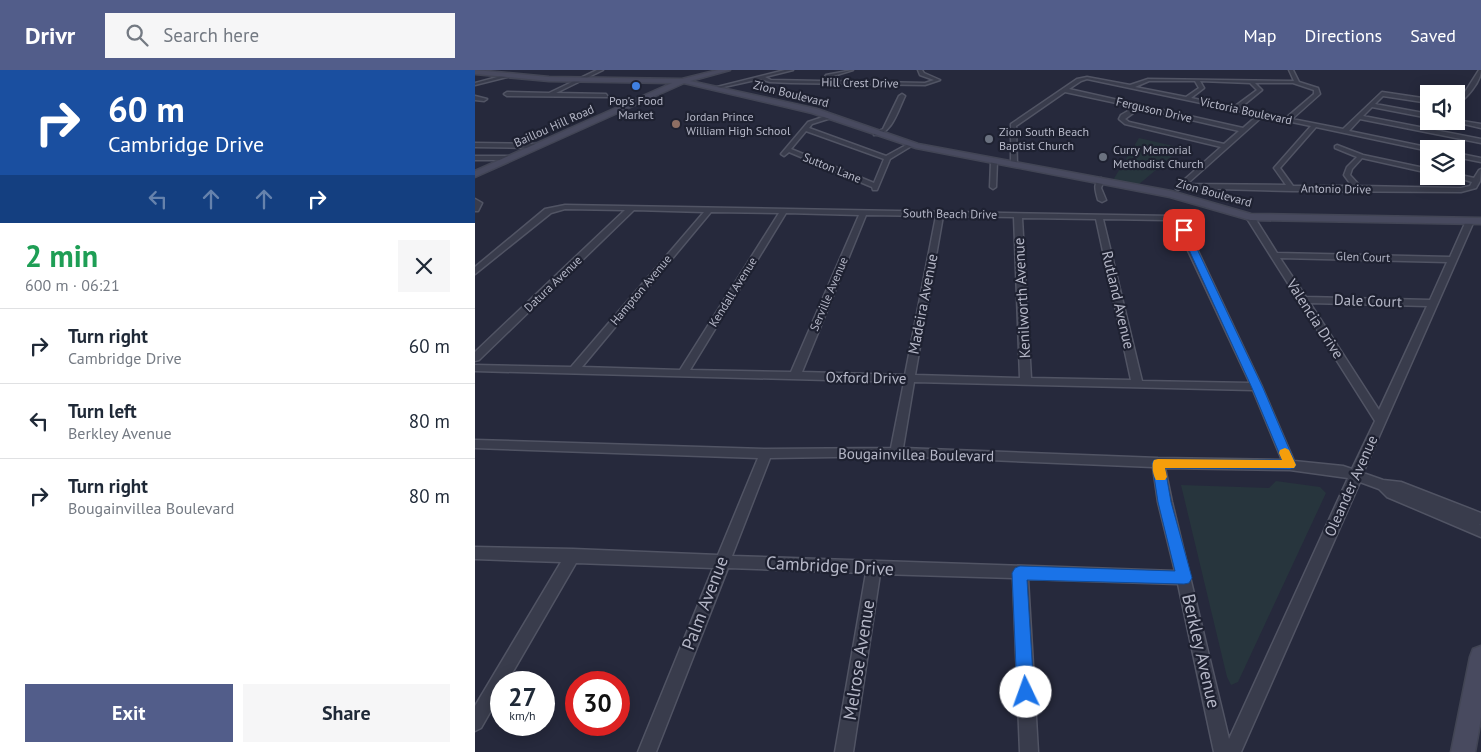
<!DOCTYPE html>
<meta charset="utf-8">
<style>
body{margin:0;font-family:"PT Sans",sans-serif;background:#f6f6f7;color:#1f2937;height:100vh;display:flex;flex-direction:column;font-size:19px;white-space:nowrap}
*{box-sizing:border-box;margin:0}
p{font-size:16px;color:#747a83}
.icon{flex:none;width:28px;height:28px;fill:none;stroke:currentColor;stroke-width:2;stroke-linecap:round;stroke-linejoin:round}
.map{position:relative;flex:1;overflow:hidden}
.side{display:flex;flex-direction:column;background:#fff;width:475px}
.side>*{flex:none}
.top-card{background:#1a4fa0;color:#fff;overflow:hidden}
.tools{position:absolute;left:945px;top:15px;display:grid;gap:10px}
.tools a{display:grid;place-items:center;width:45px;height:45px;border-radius:0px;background:#fff;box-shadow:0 2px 12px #0003;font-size:25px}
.speed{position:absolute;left:15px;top:601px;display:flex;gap:10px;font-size:25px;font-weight:700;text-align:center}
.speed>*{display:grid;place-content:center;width:65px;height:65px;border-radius:50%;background:#fff;box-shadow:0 2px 12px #0003;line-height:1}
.speed small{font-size:12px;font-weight:400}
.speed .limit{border:8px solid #d22;background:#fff;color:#111}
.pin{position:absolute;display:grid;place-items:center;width:42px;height:42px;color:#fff;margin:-21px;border-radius:10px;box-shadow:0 2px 8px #0006}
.me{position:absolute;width:55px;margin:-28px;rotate:357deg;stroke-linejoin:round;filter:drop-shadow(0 0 4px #0008)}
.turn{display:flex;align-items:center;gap:18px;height:105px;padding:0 25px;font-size:22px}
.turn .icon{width:65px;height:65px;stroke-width:2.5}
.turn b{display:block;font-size:35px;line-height:42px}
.lanes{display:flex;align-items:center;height:48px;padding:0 25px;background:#0003;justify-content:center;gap:25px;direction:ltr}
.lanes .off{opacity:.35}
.round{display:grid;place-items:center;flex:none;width:52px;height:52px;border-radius:0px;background:#f6f6f7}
.summary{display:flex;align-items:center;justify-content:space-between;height:85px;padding:0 25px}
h1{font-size:30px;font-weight:800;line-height:38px;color:#1e9e55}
.action{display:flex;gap:10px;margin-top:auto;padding:10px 25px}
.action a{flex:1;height:58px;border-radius:0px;background:#525d8a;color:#fff;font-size:20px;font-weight:800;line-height:58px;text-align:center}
.action a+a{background:#f6f6f7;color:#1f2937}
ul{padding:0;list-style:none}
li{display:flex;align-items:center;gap:15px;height:75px;padding:0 25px;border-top:1px solid #e0e1e3}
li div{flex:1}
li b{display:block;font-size:19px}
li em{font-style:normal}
header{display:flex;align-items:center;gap:30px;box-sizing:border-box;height:70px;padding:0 25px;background:#525d8a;color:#fff}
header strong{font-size:24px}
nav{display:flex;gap:28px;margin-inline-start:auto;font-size:18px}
.search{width:350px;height:45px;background:#f6f6f7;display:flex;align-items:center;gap:12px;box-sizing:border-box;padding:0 18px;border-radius:0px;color:#747a83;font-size:19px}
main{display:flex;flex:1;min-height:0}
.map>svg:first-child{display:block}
.green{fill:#27353d}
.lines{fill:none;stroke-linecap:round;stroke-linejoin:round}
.minor-casing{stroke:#515464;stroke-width:3}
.secondary-casing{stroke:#424555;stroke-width:3}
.minor{fill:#393c4c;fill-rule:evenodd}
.secondary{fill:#484a5f;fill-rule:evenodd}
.route{fill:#1a73e8;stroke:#114b97}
.slow{fill:#f59e0b}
.shop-dot{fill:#3f7fe0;stroke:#1e2131;stroke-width:2}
.education-dot{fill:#8d6e63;stroke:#1e2131;stroke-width:2}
.worship-dot{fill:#6b7280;stroke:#1e2131;stroke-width:2}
.labels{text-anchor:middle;stroke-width:4.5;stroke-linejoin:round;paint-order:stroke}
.far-street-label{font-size:12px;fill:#b5b7c7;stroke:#1e2131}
.far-poi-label{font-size:12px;fill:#b5b7c7;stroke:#1e2131;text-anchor:start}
.street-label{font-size:15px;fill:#b5b7c7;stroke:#1e2131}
.near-street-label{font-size:18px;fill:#b5b7c7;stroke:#1e2131}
</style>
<header>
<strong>Drivr</strong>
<div class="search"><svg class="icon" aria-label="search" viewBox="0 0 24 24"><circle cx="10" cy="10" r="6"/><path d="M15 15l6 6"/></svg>Search here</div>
<nav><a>Map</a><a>Directions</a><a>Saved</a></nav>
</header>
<main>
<section class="side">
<div class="top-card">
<div class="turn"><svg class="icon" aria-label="right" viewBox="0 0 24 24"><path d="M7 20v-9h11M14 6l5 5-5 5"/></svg><div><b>60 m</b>Cambridge Drive</div></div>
<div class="lanes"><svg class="icon off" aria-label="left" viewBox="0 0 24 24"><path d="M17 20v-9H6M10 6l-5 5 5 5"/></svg><svg class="icon off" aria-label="ahead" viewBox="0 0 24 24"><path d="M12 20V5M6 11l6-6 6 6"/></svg><svg class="icon off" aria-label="ahead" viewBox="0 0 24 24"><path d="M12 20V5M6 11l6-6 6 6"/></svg><svg class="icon" aria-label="right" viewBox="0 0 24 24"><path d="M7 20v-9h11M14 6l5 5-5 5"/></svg></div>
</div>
<div class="summary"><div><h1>2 min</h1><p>600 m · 06:21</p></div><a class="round"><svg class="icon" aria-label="close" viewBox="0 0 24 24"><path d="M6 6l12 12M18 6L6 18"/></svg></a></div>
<ul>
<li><svg class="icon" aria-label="right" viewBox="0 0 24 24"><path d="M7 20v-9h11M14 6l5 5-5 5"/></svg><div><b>Turn right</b><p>Cambridge Drive</p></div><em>60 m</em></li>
<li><svg class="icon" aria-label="left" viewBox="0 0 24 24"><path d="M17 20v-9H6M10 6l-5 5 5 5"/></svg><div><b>Turn left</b><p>Berkley Avenue</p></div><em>80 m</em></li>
<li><svg class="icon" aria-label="right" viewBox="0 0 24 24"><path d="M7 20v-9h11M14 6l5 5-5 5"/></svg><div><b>Turn right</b><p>Bougainvillea Boulevard</p></div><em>80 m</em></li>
</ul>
<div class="action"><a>Exit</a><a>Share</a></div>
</section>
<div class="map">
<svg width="1006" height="682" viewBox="0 0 1006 682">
<rect width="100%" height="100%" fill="#26293c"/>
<path class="green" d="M664 68 707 78 663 115 638 110Z
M801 411 845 417 851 423 763 612 756 615 752 607 706 415 794 418Z"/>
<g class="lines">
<defs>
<path id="minor" d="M122 0H128L81 23 131 24 133 27 32 26 29 24 32 22 74 23Z
M310 0H318L290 7 296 10 347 11 351 5 378 0 355 7 352 11 450 13 459 10 445 5 443 0H447L449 3 465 10 450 15 316 13 295 12 285 9 240 19 238 18Z
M814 0H818L824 12 843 18 845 24 817 49 868 59 907 22 954 29V33L908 26 900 34 954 44V48L897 37 888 46 1006 69V73L885 49 874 61 956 78 954 81 841 57 805 98 818 116H877L869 105 872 97 882 87 860 78V76L862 75 888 85 954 99V103L887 88 877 99 875 105 885 116 986 118 995 116 997 112 977 106H981V104L999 108 1004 100 1006 99 1005 111 1001 118 986 122 817 121 707 118 703 120 701 119V117L746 77 650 54 644 49 646 45 660 37 590 22 541 56 542 94 539 96 536 94V54L602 9 612 7 655 15 673 9 819 11ZM612 9 783 45 768 58 594 19 606 11ZM674 11H720L724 18 711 27 660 17ZM725 11 775 13 782 20 759 37 716 28 729 18ZM780 13H818L839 20V24L811 48 765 38 787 20ZM665 38 764 61 749 74 654 52 650 49ZM788 46 836 56 799 98 811 115 712 114Z
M1004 0H1006C1006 12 991 29 981 35V31L990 22Z
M30 5 32 7 0 15V13Z
M427 24 430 26C423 40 417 65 399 65V63L408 59 424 26Z
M0 26 12 29 9 31 0 30Z
M354 45 356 48 337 54 334 58 411 86 433 74 438 75 415 89 402 120H398L397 117 314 82 309 86 306 84 333 52ZM331 61 409 89 399 113 316 79Z
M981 50 1006 54V58L976 51H981Z
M0 73 63 74 66 76 63 78 0 77Z
M981 83 1006 88V92L981 87Z
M0 86H34L37 88 34 90H0Z
M519 89 522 91 521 117 518 119 515 117 516 91Z
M626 108 629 110 626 118 631 130 627 132 623 130C621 122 617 113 626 108Z
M0 129 7 133 3 141H0Z
M90 135 696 146 707 151 713 160 787 317 819 391 868 396 877 399 900 351 771 147 778 145 802 183 975 187 991 151 998 149 999 151 888 403 908 410 926 412 1006 443V455L1000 452 1006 455V467L912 427 904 419 885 412 766 682H739L703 514 553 509 563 682H545L538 508 405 504 378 682H360L391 503 253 498 181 682H163L238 498 101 493 32 612H26V623L6 658 0 661V636L86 492 0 489V477L98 479 243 485 283 388 0 378V370L291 379 416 378 429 312 0 301V295L96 297 229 142 159 140 4 290 0 291V282L150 140 90 139 76 143 0 204V197L70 139ZM236 142 304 143 205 300 107 297ZM311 143 384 145 316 302 215 300ZM391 145 461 146 430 305 327 302ZM468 146 539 147 545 308 440 305ZM547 148 621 149 656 310 556 308ZM628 149 692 150 701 155 775 313 667 311ZM805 188 972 192 955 230 831 227ZM835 233 952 236 904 340ZM439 312 778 320 807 390 683 388 428 378ZM421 386 678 397 683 432 700 501 257 486 295 388ZM690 398 815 400 873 408 754 669 697 432Z"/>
<path id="secondary" d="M0 0 74 7 207 9 243 0H255L215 11 342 39 443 74 696 121 776 144 1006 148V154L775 150 695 127 441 78 337 43 209 13 0 107V101L197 13 74 11 0 4Z
M1006 576V648L1000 682H976L995 587 998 579Z"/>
</defs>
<use href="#minor" class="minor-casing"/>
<use href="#secondary" class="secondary-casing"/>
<use href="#minor" class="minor"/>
<use href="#secondary" class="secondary"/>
</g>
<path class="route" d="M709 157 713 160 788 318 821 395 819 398 815 399 690 398 696 432 717 508 714 513 709 514 552 510 559 622 557 628 551 631 545 628 542 622 537 503 540 498 545 496 700 501 683 432 677 393 679 390H807L777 318 705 160Z"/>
<path class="slow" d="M810 378 814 380 821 395 819 398H690L692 407 690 410H681C678 405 676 395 679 390L683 389 807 390 804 383 805 380Z"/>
<circle class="shop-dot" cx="161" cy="16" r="5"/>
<circle class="education-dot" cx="201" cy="54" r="5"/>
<g class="worship-dot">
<circle cx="514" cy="69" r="5"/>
<circle cx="628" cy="87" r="5"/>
</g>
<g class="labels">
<g class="far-street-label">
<text transform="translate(385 13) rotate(1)" y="4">Hill Crest Drive</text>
<text transform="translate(316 24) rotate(14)" y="4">Zion Boulevard</text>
<text transform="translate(679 40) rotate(13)" y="4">Ferguson Drive</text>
<text transform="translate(771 41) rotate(12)" y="4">Victoria Boulevard</text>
<text transform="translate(79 56) rotate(-24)" y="4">Baillou Hill Road</text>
<text transform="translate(357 98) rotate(22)" y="4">Sutton Lane</text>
<text transform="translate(861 119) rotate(1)" y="4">Antonio Drive</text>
<text transform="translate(739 123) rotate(15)" y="4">Zion Boulevard</text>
<text transform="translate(475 144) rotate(1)" y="4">South Beach Drive</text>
<text transform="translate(888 187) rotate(2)" y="4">Glen Court</text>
<text transform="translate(78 214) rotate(-44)" y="4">Datura Avenue</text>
<text transform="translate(166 220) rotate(-50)" y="4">Hampton Avenue</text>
<text transform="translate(258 222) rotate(-58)" y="4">Kendall Avenue</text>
<text transform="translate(354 224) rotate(-67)" y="4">Serville Avenue</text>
</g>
<g class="far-poi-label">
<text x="161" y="35" text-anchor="middle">Pop's Food<tspan x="161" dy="14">Market</tspan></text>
<text x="211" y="51">Jordan Prince<tspan x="211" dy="14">William High School</tspan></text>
<text x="524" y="66">Zion South Beach<tspan x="524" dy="14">Baptist Church</tspan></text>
<text x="638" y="84">Curry Memorial<tspan x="638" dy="14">Methodist Church</tspan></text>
</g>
<g class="street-label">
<text transform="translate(547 228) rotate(-93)" y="5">Kenilworth Avenue</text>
<text transform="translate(643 230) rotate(77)" y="5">Rutland Avenue</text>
<text transform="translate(893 231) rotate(2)" y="5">Dale Court</text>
<text transform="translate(448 234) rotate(-79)" y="5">Madeira Avenue</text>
<text transform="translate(840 249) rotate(57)" y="5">Valencia Drive</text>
<text transform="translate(391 308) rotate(1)" y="5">Oxford Drive</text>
<text transform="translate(441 385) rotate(1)" y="5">Bougainvillea Boulevard</text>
<text transform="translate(876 416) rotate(-66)" y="5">Oleander Avenue</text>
</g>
<g class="near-street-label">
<text transform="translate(355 496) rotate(3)" y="6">Cambridge Drive</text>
<text transform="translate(230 533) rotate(-69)" y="6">Palm Avenue</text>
<text transform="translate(726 581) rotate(77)" y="6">Berkley Avenue</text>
<text transform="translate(384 590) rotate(-81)" y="6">Melrose Avenue</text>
</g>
</g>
</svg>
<div class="tools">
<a><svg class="icon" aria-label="sound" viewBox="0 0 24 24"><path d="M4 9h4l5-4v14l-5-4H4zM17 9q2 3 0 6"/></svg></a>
<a><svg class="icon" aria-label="layers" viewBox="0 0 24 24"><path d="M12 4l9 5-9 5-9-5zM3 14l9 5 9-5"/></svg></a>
</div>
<div class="speed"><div>27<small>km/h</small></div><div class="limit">30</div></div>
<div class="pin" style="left:709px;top:160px;background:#d93025"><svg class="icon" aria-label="arrive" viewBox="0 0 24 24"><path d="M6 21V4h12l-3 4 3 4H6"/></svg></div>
<svg class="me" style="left:551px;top:622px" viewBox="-20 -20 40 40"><circle r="19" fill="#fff"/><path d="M0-13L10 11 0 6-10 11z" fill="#1a73e8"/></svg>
</div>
</main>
